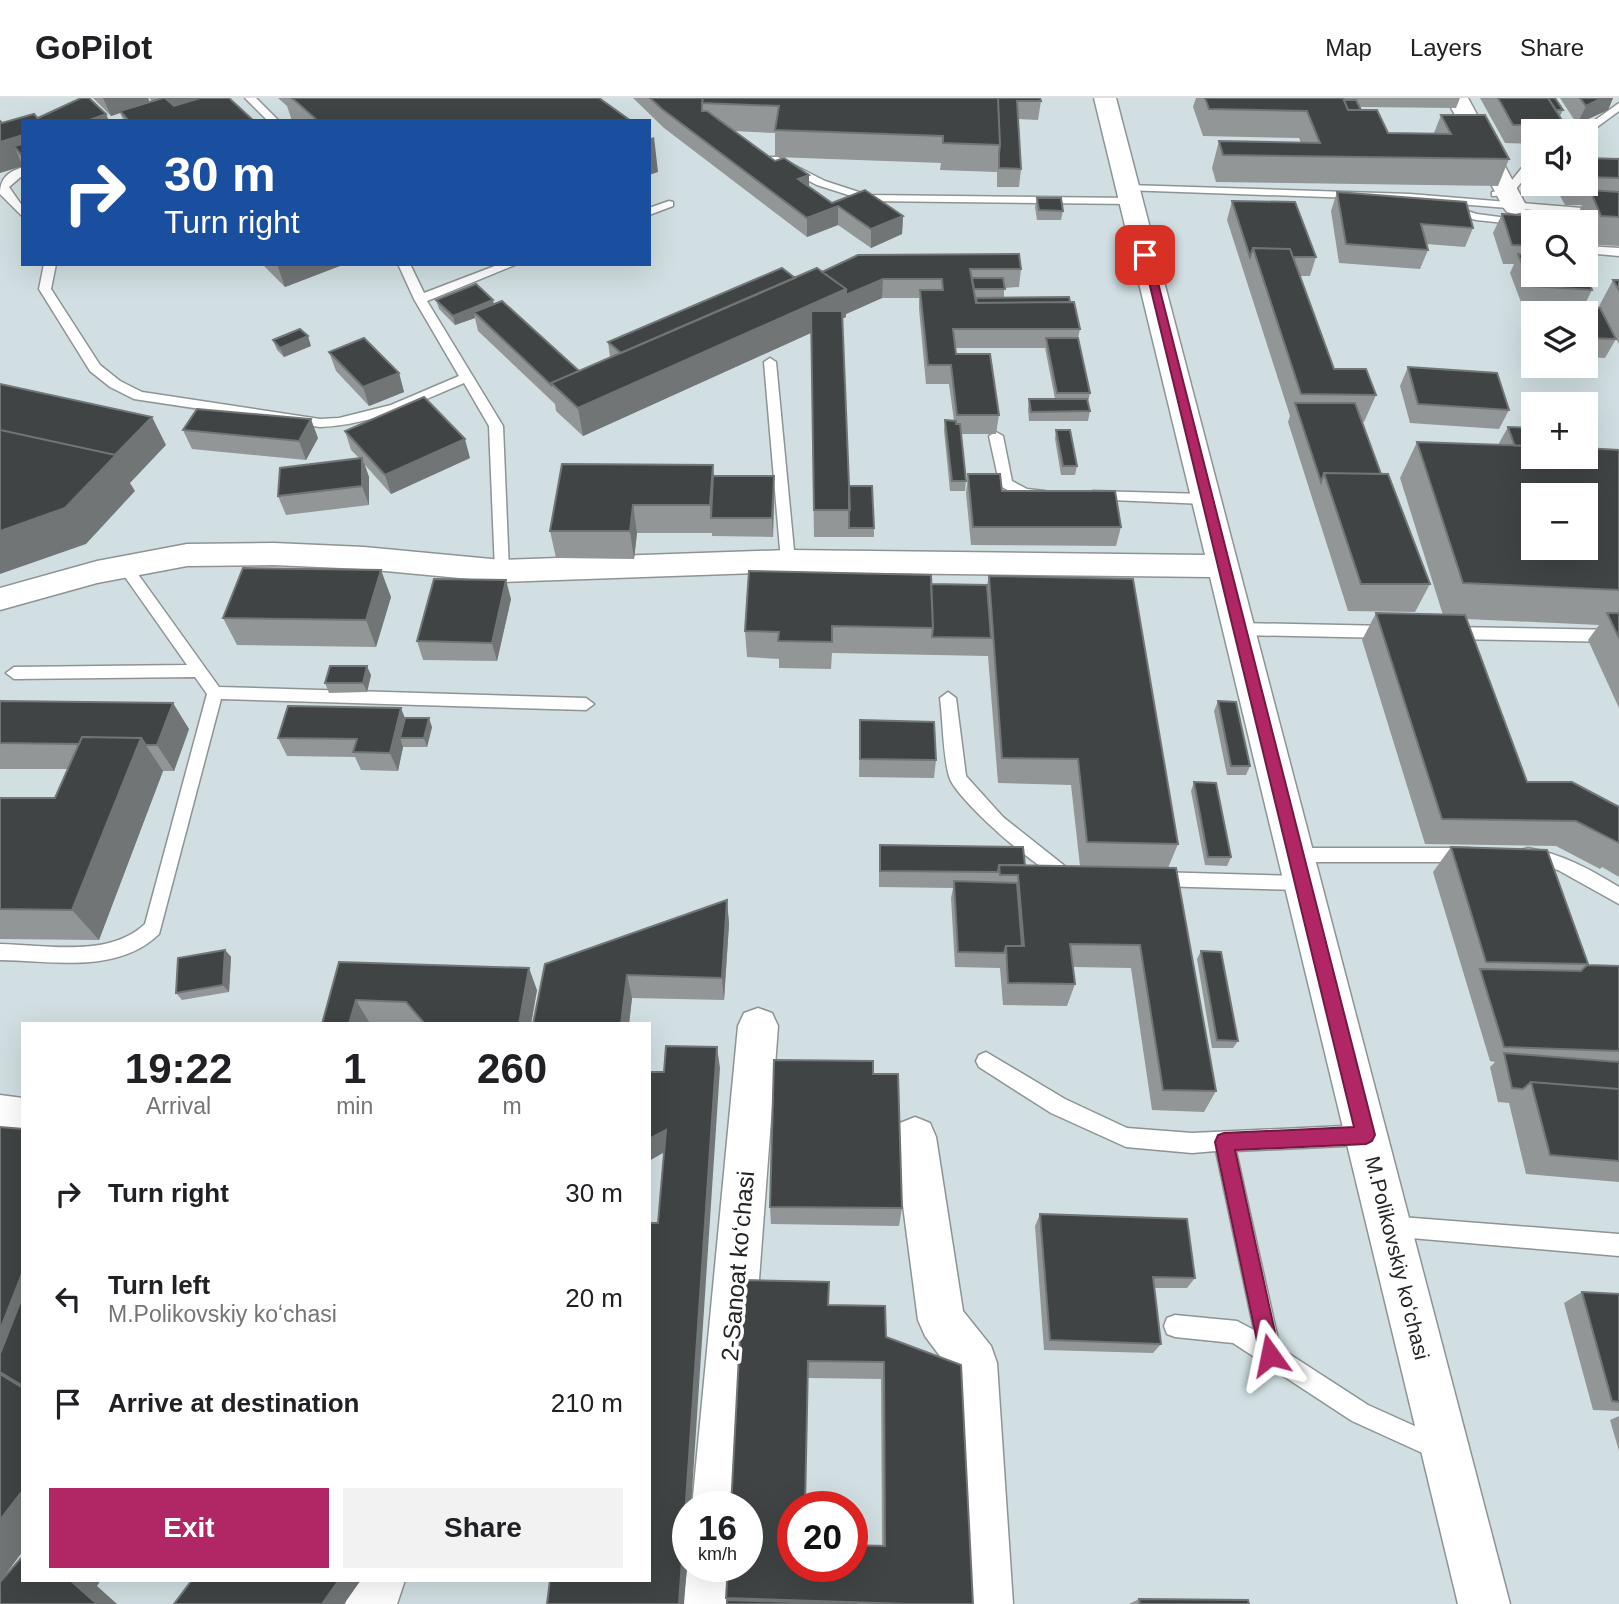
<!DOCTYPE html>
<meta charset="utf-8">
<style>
body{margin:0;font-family:Helvetica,sans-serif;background:#f2f2f2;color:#202124;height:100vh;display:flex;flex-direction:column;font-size:26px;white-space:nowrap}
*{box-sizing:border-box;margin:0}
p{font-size:23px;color:#757577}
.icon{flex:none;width:38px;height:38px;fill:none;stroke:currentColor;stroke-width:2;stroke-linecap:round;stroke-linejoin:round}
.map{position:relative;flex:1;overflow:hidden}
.details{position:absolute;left:21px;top:924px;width:630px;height:560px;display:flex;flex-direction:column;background:#fff;border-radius:0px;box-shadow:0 7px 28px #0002}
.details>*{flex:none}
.hud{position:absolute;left:21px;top:21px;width:630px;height:147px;border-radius:0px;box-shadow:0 7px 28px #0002;background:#1a4fa0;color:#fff;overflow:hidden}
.buttons{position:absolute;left:1521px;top:21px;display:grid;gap:14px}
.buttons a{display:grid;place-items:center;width:77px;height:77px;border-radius:0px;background:#fff;box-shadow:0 7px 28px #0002;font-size:35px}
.speed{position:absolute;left:672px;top:1393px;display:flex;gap:14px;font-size:35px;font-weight:700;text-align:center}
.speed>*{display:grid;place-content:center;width:91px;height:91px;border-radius:50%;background:#fff;box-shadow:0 7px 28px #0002;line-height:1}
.speed small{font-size:18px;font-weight:400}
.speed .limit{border:10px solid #d22;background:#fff;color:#111}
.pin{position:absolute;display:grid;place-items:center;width:60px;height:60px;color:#fff;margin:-30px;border-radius:14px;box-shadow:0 4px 10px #0006}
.me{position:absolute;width:77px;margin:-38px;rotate:348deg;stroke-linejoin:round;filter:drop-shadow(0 0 5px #0008)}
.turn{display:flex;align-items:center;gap:24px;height:147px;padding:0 28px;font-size:32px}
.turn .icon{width:91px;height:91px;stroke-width:2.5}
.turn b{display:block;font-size:49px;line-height:60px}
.eta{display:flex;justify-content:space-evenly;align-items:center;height:119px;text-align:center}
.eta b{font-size:42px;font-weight:700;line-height:49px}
.primary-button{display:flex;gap:14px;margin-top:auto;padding:14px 28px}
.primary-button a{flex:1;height:80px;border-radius:0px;background:#b12765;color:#fff;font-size:28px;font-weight:700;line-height:80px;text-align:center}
.primary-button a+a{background:#f2f2f2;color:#202124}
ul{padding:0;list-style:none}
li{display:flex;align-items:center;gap:21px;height:105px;padding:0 28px}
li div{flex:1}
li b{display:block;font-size:26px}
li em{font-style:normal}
header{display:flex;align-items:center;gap:42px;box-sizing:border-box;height:98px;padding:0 35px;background:#fff;border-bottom:2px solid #e0e0e0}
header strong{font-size:33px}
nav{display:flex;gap:38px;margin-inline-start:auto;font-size:24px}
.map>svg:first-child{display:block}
.built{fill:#d1dfe2;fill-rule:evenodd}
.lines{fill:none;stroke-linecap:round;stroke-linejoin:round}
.lane-casing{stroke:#8e9394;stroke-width:3}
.street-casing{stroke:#8e9394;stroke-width:3}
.lane{fill:#fff;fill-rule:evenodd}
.street{fill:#fff;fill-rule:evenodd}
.wall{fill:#929697;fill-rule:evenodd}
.shaded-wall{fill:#717576}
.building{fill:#404445;stroke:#717576;stroke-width:2;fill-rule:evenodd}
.route{fill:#b12765;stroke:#731942;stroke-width:2}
.labels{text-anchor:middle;stroke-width:7;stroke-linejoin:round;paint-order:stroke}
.street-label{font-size:21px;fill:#242626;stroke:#fff}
.near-street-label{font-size:24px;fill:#242626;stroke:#fff}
</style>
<header>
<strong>GoPilot</strong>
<nav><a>Map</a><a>Layers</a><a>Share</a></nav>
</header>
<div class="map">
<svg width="1619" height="1506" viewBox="0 0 1619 1506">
<rect width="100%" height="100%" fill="#e3e8e9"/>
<path class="built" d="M0 0H1619V1506H0ZM23 23H649V166H23ZM1533 33H1586V86H1533ZM1533 124H1586V177H1533ZM1533 215H1586V268H1533ZM1533 306H1586V359H1533ZM1533 397H1586V450H1533ZM23 926H649V1482H23ZM688 1409H747V1468H688ZM793 1409H852V1468H793Z"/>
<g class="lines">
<defs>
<path id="lane" d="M245 0H256L279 23H268Z
M1619 5V13L1589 35 1580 33Z
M770 59H778L825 83 868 97 1132 100 1138 103 1132 106 867 103 817 87 770 63Z
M1533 60V70L1511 97 1492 98V94L1504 92 1529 61Z
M23 69V77L9 89 23 109V119L0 96C0 80 8 74 23 69Z
M1128 87 1410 96 1619 113V119L1410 102 1124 92V88Z
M669 103 673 104V108L649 117V110Z
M1447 107 1477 116 1538 124H1533V128L1476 122 1443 112 1441 110Z
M1586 148 1619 150V158L1586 155Z
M44 166H56L51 191 100 267 120 283 142 294 320 321 339 320 391 307 459 278 414 201 398 166H410L424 195 500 166H517L427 203 503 328 509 473 507 477 502 478 495 473 489 328 464 285C417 305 372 327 320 329L134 301 110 289 90 273 39 191Z
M770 260 776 264 795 463 788 468 781 463 764 264Z
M996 334 1003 338 1012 383 1027 391 1045 393V399L1025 401 1000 388 989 338Z
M1093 393 1205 396 1212 401 1205 406 1088 401 1086 398Z
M125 464 130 465 219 589 586 600 594 606 586 612 221 601 159 836C118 876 53 863 0 862V846C46 847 109 860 145 826L207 596 195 579 14 581 6 575 14 569 187 567 118 469Z
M1239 525 1389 528 1397 534 1389 540 1239 537 1231 531Z
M1449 529 1619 532V544L1449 541 1441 535Z
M948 594 956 600 966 678 1003 719 1066 769 1077 773 1080 778 1077 783C1055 791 959 704 950 681 943 662 943 622 940 600Z
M1293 750H1468L1474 752 1477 757 1474 762 1468 764H1293L1287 762 1284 757 1287 752Z
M1528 750C1562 756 1590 771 1619 789V806L1558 772 1522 762 1519 757 1522 752Z
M1155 774 1302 778 1308 780 1311 785 1308 790 1302 792 1155 788 1149 786 1146 781 1149 776Z
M986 954 1065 1001 1127 1030 1192 1035 1366 1027 1373 1030 1376 1037 1373 1044 1366 1047 1236 1053 1280 1250 1368 1307 1448 1343 1452 1351 1448 1359 1440 1363 1352 1323 1233 1245 1175 1239 1167 1236 1164 1228 1167 1220 1175 1217 1237 1223 1254 1232 1216 1053 1192 1055 1126 1049 1051 1015 979 969 976 963 979 957Z
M1388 1118 1619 1136V1158L1388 1138 1381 1135 1377 1128 1381 1121Z"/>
<path id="street" d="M1094 0H1116L1510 1506H1458L1210 479 788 474 502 484 364 471 274 467 187 468 97 485 0 512V490L97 463 187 446 274 445 364 449 502 462 788 452 1205 457Z
M1446 0H1468L1527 109 1523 114 1515 116 1507 114 1503 109Z
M758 910 772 915 778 928 742 1409H692L738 928 744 915Z
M0 997 23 1000V1040L0 1037Z
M915 1019 930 1025 936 1039 963 1213 991 1248 997 1265 1013 1506H961L951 1273 925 1238 918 1222 894 1039 900 1025Z
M688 1465V1468H737L735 1506H683Z
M353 1482H405L397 1506H345Z"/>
</defs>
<use href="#lane" class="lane-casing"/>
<use href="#street" class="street-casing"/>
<use href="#lane" class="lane"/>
<use href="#street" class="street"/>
</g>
<path class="wall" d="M93 0H148L150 4 152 3 149 0H229L254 23H124L120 15 111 18Z
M278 0H599L631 23H292L287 8Z
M633 0H1040L1041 3 1038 22 1018 21 1021 71 1019 89H997V74L940 72 941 65 775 59V35L733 33 775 63 809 77V88L832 105 903 118 902 136 871 150 838 127 807 139 664 30Z
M1196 0H1460L1456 10 1359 9 1361 12 1388 35H1434L1441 17 1509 61 1498 88 1216 84 1212 70 1219 43 1301 45 1299 40 1203 38 1193 9Z
M1480 0H1555L1563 12 1560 18 1565 27 1563 33H1533V46L1505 45Z
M1560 0H1613L1608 12 1577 26Z
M38 20 23 23V68L2 25Z
M1619 59V148L1587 146 1586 142V124H1578L1576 120 1582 107H1565L1554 87 1555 86H1586V60L1618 61Z
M1337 94 1473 130 1465 149 1426 146 1428 152 1420 171 1339 165 1331 113Z
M1037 100 1063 113 1061 122H1037L1035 109Z
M1232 103 1316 159 1310 178H1300L1334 271 1376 297 1364 324H1362L1381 376 1430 486 1415 514 1348 513 1288 324 1290 318 1227 122Z
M1502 116 1533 124V177L1592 192 1583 210H1598L1613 182H1619V246L1614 237 1616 241 1605 260 1586 259V215H1535L1539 209H1553L1522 207 1510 175 1514 166H1503L1493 135Z
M262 166H345L285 189Z
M1021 171 1019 189 1004 190V200L1070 204 1080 231 1078 240 1090 295 1088 304 1090 313 1088 323H1029L1028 311 1029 301H1055L1045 250H955L956 256 999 317 996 336H961L966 383 965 393H950L944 332 945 322 954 323 949 286H926L919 211V200H882L846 216V219L842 220 849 388 874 430V439H814L811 235 583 338 556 313 555 306 478 233 475 220 455 227 439 211 436 202 494 206 579 273 610 259 608 244 795 180 822 174Z
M1533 220V236L1529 228Z
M273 242 311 248 284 259 277 252Z
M329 254 399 275 404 294 369 308 336 273Z
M1408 269 1509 312 1499 331 1410 325 1400 288Z
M1508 329 1533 359 1619 352V610L1588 542 1599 527 1466 521 1527 684 1619 709V779L1602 769 1600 771 1556 748 1425 746 1362 542 1376 515 1443 517 1400 380 1417 344 1498 347Z
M183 332 318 340 306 362 192 351Z
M1056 332 1077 368 1075 377H1061L1055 341Z
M345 333 470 360 391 396 365 367 369 379V407L286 417 278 398 359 360 351 352Z
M713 367 714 378 774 397 773 439 712 438V435H637L634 461 556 460 550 433Z
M968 376 1002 393 1121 429 1116 448 971 447 966 395Z
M989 478 1178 746 1168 770 1216 993 1204 1014 1152 1012 1131 870 1073 869 1075 886 1067 908 1003 907 1000 870 955 869 951 800 953 790 879 789V764L880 747 1025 767 1080 768 1071 687 998 685 988 558 832 555 831 571 779 570V561L747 559 745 533 931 486 987 487Z
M391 499 376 549 237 547 223 520Z
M511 501 497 563 423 562 417 543Z
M371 577 367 594 329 595 325 585Z
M0 603 189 631 174 673H163L99 842 0 841V700H55L68 671H0Z
M1218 603 1250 668 1246 677H1227L1214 613Z
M405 620 432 629 427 649H403L398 673 361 672 355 659 287 658 278 640Z
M860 622 936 662 934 680 859 679Z
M1194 684 1231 759 1227 768 1205 767 1191 693Z
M1451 749 1588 866 1587 867 1619 868V1084L1526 1076 1509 1005 1498 1004 1490 969 1495 964 1490 963 1433 774Z
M727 802 729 826 724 902 632 900 629 926H533Z
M225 852 231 859 229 894 182 902 176 895Z
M1201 853 1238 943 1233 950H1212L1197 861Z
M339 864 537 892 531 926H411L369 924 322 926Z
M873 976 902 1110 899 1128 771 1126 770 1109Z
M1040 1116 1195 1180 1187 1190H1154L1161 1246 1153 1255 1044 1252 1035 1128Z
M1582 1194 1619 1196V1313L1593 1312 1564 1205Z
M828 1207 886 1239 973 1506H727L726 1500 747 1409ZM808 1280 881 1281 882 1448 793 1468Z
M1619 1318V1353L1610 1322Z
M1139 1501 1249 1506H1129Z"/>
<path class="shaded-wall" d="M103 0H148L150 5 111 18Z
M160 0H209L166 17Z
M1602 0H1613L1608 12 1577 26 1586 8Z
M106 16 109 23H87Z
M23 37V59L14 48 23 68 0 75V44Z
M654 39 658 74 649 77V41Z
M809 77V96L798 81Z
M838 108V127L807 139V120Z
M903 118 902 136 871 150V131Z
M277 166H345L285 189Z
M883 181 882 200 846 216V219L583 338 578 310 846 191Z
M493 202 495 212 474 214 475 220 455 227 453 218Z
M308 238 311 248 284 259 280 250Z
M399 275 404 294 369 308 363 289Z
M152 319 166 347 130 385 135 393 86 446 0 476V433Z
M311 321 318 340 306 362 299 343Z
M465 341 470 360 391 396 385 377Z
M362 360 369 379V407L362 388Z
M713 367 715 394 711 420 710 407Z
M774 378V397L773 439 772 420Z
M633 407 637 435 634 461 630 433Z
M381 472 391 499 376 549 366 522Z
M506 482 511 501 497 563 492 545Z
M367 568 371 577 367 594 363 585Z
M173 605 189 631 174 673 157 647Z
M401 610 408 628 400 640 403 649 398 673 390 655Z
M429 620 432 629 427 649 424 640Z
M141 640 163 673 99 842 72 812Z
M727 802 729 826 724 902 722 880Z
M225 852 231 859 229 894 223 887Z
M529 870 537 892 531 926H519Z
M627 877 632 900 629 926H621Z
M356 902 369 924 368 926H349Z
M717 949 720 970 691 1409H688V1453L684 1506H679Z
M666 1032 670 1051 649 1063V1041Z
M23 1173V1290L0 1276V1232Z
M23 1392V1453L0 1484V1422Z
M70 1482H101L97 1488 117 1506H97Z
M339 1482H361L344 1506H322Z"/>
<path class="building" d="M81 0H89L106 16 87 23H40L38 20Z
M163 0H165L174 8 200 0H229L254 23H129L120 13Z
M196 0H200L173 7Z
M292 0H599L631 23H318Z
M650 0H703L702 5V13H707L775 63 784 60 809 77 798 81 832 105 865 92 903 118 871 131 838 108 807 120 662 11Z
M703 0H998L1000 47 943 45V38L775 32 779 8 702 5Z
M998 0H1040L1041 3H1017L1021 71 999 70V56L1000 47Z
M1205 0H1343L1348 12H1377L1388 35 1451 36 1441 17H1485L1509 61 1223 57 1219 43 1320 45 1307 13 1209 11Z
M1498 0H1548L1565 27H1513Z
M1548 0H1555L1563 12H1556Z
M1580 0H1602L1586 8Z
M1344 2H1356L1361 12H1348Z
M34 16 40 23H23V37L0 44V23L2 25Z
M23 46V59L14 48Z
M1586 60 1619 61V80L1586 79Z
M1590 92 1619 94V119L1601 118Z
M1337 94 1466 104 1473 130 1421 126 1428 152 1346 146Z
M1037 100H1061L1063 113 1039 112Z
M1232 103 1295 104 1316 159H1293L1290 151 1253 150 1250 159Z
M1502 116 1562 120 1564 124H1533V148L1512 147Z
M1253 150 1290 151 1334 271H1366L1376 297 1301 296Z
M1019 156 1021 171H970L976 205 1074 204 1080 231H953L956 256H990L999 317H957L951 267H928L920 192H943L942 181H883L846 197V191L822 174 858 157Z
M1518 156 1533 157V177L1586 176 1592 192 1531 188Z
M782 170 795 180 621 255 608 244Z
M817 170 846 191 578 310 551 285Z
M972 180H1003L1005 191H974Z
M1613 182H1619V192Z
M476 186 493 202 453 218 436 202Z
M1069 199 1070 204 977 205 976 200Z
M502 203 579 273 551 285V287L474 214Z
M1539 209 1600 210 1616 241 1586 240V215H1542Z
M811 213H842L850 412H814Z
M300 231 308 238 280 250 273 242Z
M364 240 399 275 363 289 329 254Z
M1046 240H1078L1090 295H1057Z
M1408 269 1497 275 1509 312 1418 306Z
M0 286 152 319 115 357 0 332Z
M424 299 465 341 385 377 345 333Z
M1029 301H1087L1090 313 1031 314Z
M1295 305H1355L1381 376 1324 375 1321 384Z
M197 311 311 321 299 343 183 332Z
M945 322 956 323V326H960L966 383H952Z
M1508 329 1533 330V348H1515Z
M0 332 116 357 65 410 0 433Z
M1056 332H1070L1077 368H1063Z
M1417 344 1533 348V359H1586V350L1619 352V492L1463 485ZM1533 397H1586V450H1533Z
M362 360V388L278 398 280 370Z
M562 366 713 367 710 407H633L630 433H550Z
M1324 375 1388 376 1430 486H1361Z
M968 376H1000L1002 393H1115L1121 429H973Z
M713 378H774L772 420H711Z
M849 388H872L874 430H849Z
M243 470 381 472 366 522 223 520Z
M749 473 931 477 933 530 832 528V544L778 543 779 534 745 533Z
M989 478 1133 481 1178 746 1087 744 1078 661 1002 660Z
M434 481 506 482 492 545 417 543Z
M931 486 987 487 991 540 932 539 933 530Z
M1376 515 1465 517 1527 684H1572L1619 709V745L1576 723 1442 721Z
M1607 515H1619V540Z
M330 568H367L363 585H325Z
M0 603 173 605 157 647H146L141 640 82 639 79 646 0 645Z
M1218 603 1236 604 1250 668H1231Z
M288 608 401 610 390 655 353 654 357 641 278 640Z
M405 620H429L424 640H400Z
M860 622 934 624 936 662 860 661Z
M82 639 141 640 72 812 0 811V700H55Z
M1194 684 1216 685 1231 759H1208Z
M880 747 1023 749 1025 767H999L998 774 880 773Z
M1451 749 1547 752 1588 866 1486 864Z
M999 767 1176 770 1216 993 1163 992 1140 847 1070 846 1075 886 1008 885 1006 848H1024L1018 777H1000Z
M954 783 1017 785 1022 848H1006L1004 855 958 854Z
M727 802 722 880 627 877 621 926H533L545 866Z
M225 852 223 887 176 895 178 860Z
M1201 853 1221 854 1238 943 1217 942Z
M339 864 529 870 519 926H425L406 904 356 902 349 926H322Z
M1587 867 1619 868V953L1504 949 1480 871 1581 873Z
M666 948 717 949 679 1506H547L550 1482H649V1125H658L666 1032 649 1041V974H664Z
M1504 955 1619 964V991L1531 984 1523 991 1512 990Z
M774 962 873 963V976H898L902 1110 770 1109Z
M1531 984 1619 991V1063L1550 1057Z
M0 1029 23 1031V1173L0 1232Z
M1040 1116 1187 1121 1195 1180 1153 1179 1161 1246 1050 1242Z
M743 1182 829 1184 828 1207 885 1208 886 1239 961 1267 973 1506H909L726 1500 728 1468H747V1409H731ZM808 1263 884 1264 885 1448 852 1447V1468H793V1409H805Z
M1582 1194 1619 1196V1304L1612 1303Z
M23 1197V1288L0 1274V1256Z
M0 1276 23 1290V1392L0 1422Z
M23 1458V1482H70L97 1506H0V1484Z
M192 1482H339L322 1506H174Z
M1139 1501 1248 1502 1249 1506H1140Z
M727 1502 857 1506H727Z"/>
<path class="route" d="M1142 155 1151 157 1375 1037 1372 1043 1366 1046 1235 1052 1280 1257 1277 1264 1270 1267 1263 1264 1260 1257 1215 1044 1218 1037 1224 1035 1354 1029Z"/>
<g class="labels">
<g class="street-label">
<text transform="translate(1397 1160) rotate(76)" y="7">M.Polikovskiy koʻchasi</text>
</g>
<g class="near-street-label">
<text transform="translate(738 1168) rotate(-85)" y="8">2-Sanoat koʻchasi</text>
</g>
</g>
</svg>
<div class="buttons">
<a><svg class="icon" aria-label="sound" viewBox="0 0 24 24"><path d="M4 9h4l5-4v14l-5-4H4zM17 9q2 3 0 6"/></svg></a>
<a><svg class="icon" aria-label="search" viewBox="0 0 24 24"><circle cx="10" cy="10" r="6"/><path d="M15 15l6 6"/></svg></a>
<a><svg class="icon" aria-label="layers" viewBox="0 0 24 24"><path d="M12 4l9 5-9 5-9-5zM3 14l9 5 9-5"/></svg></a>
<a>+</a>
<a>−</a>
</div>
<div class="speed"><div>16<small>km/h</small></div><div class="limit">20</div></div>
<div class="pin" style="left:1145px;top:157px;background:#d93025"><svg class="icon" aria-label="arrive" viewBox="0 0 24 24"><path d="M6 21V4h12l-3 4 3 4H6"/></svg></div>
<svg class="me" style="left:1270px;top:1257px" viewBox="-20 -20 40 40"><path d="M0-17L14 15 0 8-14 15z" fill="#b12765" stroke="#fff" stroke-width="4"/></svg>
<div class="hud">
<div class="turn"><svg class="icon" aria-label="right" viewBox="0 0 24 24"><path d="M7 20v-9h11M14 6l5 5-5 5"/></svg><div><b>30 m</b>Turn right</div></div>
</div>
<section class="details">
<div class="eta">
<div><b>19:22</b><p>Arrival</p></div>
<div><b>1</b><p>min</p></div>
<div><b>260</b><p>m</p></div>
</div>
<ul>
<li><svg class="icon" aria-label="right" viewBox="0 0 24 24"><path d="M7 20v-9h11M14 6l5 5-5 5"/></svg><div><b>Turn right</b></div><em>30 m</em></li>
<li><svg class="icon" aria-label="left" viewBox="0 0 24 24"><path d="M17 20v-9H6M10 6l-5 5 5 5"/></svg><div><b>Turn left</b><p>M.Polikovskiy koʻchasi</p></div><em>20 m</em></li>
<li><svg class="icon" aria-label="arrive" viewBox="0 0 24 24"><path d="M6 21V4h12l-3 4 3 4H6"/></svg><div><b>Arrive at destination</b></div><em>210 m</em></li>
</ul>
<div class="primary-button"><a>Exit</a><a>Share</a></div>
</section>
</div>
